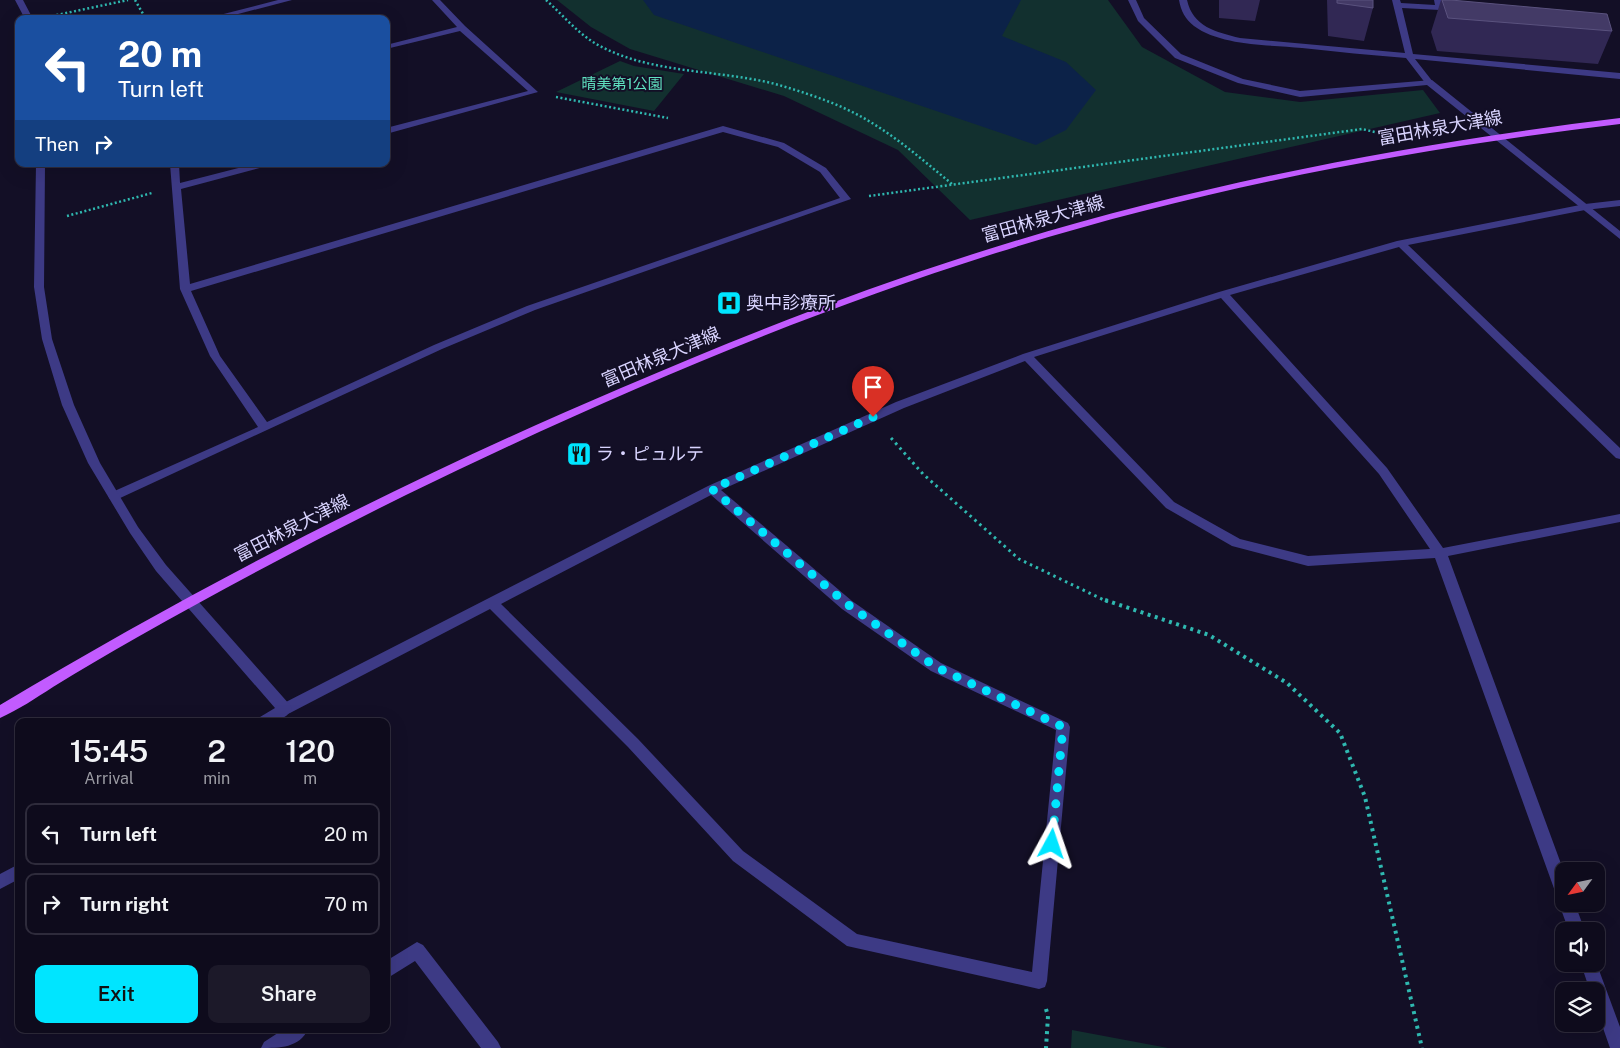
<!DOCTYPE html>
<meta charset="utf-8">
<style>
body{margin:0;font-family:"Public Sans","Noto Sans JP",sans-serif;background:#1c1929;color:#f1f3f6;height:100vh;display:flex;flex-direction:column;font-size:19px;white-space:nowrap}
*{box-sizing:border-box;margin:0}
p{font-size:16px;color:#9b9ba3}
.icon{flex:none;width:28px;height:28px;fill:none;stroke:currentColor;stroke-width:2;stroke-linecap:round;stroke-linejoin:round}
.map{position:relative;flex:1;overflow:hidden}
.drawer{position:absolute;left:15px;top:718px;width:375px;height:315px;display:flex;flex-direction:column;background:#0e0b1c;border-radius:10px;box-shadow:0 5px 20px #0002,0 0 0 1px #2e2b3b}
.drawer>*{flex:none}
.hud{position:absolute;left:15px;top:15px;width:375px;height:152px;border-radius:10px;box-shadow:0 5px 20px #0002,0 0 0 1px #2e2b3b;background:#1a4fa0;color:#fff;overflow:hidden}
.needle{width:32px;rotate:237deg}
.tools{position:absolute;left:1555px;top:862px;display:grid;gap:10px}
.tools a{display:grid;place-items:center;width:50px;height:50px;border-radius:10px;background:#0e0b1c;box-shadow:0 5px 20px #0002,0 0 0 1px #2e2b3b;font-size:25px}
.pin{position:absolute;display:grid;place-items:center;width:42px;height:42px;color:#fff;margin:-51px -21px;border-radius:50% 50% 50% 0;rotate:-45deg;box-shadow:0 0 5px #0007}
.pin .icon{rotate:45deg}
.me{position:absolute;width:55px;margin:-28px;rotate:5deg;stroke-linejoin:round;filter:drop-shadow(0 0 4px #0008)}
.turn{display:flex;align-items:center;gap:18px;height:105px;padding:0 20px;font-size:22px}
.turn .icon{width:65px;height:65px;stroke-width:2.5}
.turn b{display:block;font-size:35px;line-height:42px}
.then{display:flex;align-items:center;height:48px;padding:0 20px;background:#0003;gap:10px;font-size:19px}
.eta{display:flex;justify-content:space-evenly;align-items:center;height:85px;text-align:center}
.eta b{font-size:30px;font-weight:600;line-height:35px}
.action{display:flex;gap:10px;margin-top:auto;padding:10px 20px}
.action a{flex:1;height:58px;border-radius:10px;background:#00e5ff;color:#111;font-size:20px;font-weight:600;line-height:58px;text-align:center}
.action a+a{background:#1c1929;color:#f1f3f6}
ul{padding:0;list-style:none}
li{display:flex;align-items:center;gap:15px;height:62px;margin:0 10px 8px;padding:0 10px;border:2px solid #2e2b3b;border-radius:10px}
li div{flex:1}
li b{display:block;font-size:19px}
li em{font-style:normal}
.map>svg:first-child{display:block}
.green{fill:#12302f}
.water{fill:#0c2248}
.lines{fill:none;stroke-linecap:round;stroke-linejoin:round}
.path-far2{stroke:#2fb8b0;stroke-width:2.5;stroke-dasharray:2 2.5;stroke-linecap:butt}
.path-far1{stroke:#2fb8b0;stroke-width:3;stroke-dasharray:2.5 4;stroke-linecap:butt}
.path{stroke:#2fb8b0;stroke-width:4;stroke-dasharray:3 4.5;stroke-linecap:butt}
.service{fill:#3d3a85;fill-rule:evenodd}
.minor{fill:#3d3a85;fill-rule:evenodd}
.tertiary{fill:#3d3a85;fill-rule:evenodd}
.primary{fill:#c25bff;fill-rule:evenodd}
.wall{fill:#312854}
.building{fill:#433a66;stroke:#5a527e}
.route{stroke:#00e5ff;stroke-width:9;stroke-dasharray:0 16.2}
.labels{text-anchor:middle;stroke-width:4;stroke-linejoin:round;paint-order:stroke}
.far-park-label{font-size:15px;fill:#5fe0c0;stroke:#130f26}
.street-label{font-size:18px;fill:#d9d4ff;stroke:#130f26}
.poi-label{font-size:18px;fill:#d9d4ff;stroke:#130f26;text-anchor:start}
</style>
<div class="map">
<svg width="1620" height="1048" viewBox="0 0 1620 1048">
<rect width="100%" height="100%" fill="#130f26"/>
<path class="green" d="M557 0H1108L1142 47 1225 92 1300 102 1423 90 1440 113 970 220 898 150 784 96 630 49 591 27Z
M620 61 634 66 684 74 654 111 556 92Z
M1072 1030 1168 1048H1071Z"/>
<path class="water" d="M643 0H1021L1002 36 1066 62 1096 90 1066 130 1036 145 654 15Z"/>
<g class="lines">
<path class="path-far2" d="M135 0 146 19
M546 0C563 15 578 34 598 45 653 75 720 69 779 85 809 94 840 104 867 120 898 138 925 162 952 184
M52 16 128 0
M556 97 668 118
M869 196 1362 129 1375 132
M67 216 152 193"/>
<path class="path-far1" d="M891 438 923 474 1019 559 1108 602"/>
<path class="path" d="M1105 600 1209 635 1287 683 1340 733 1365 797 1422 1048
M1046 1009 1048 1016 1046 1048"/>
<path class="service" d="M1179 0H1187C1193 27 1216 32 1240 38L1405 53 1392 0H1400L1401 3 1435 5 1434 0H1442L1444 8 1440 10 1402 8 1413 54 1620 73V79L1415 59 1433 82 1429 85 1426 84 1406 58C1371 55 1337 52 1302 48 1270 45 1221 46 1194 26 1185 19 1181 11 1179 0Z"/>
<path class="minor" d="M278 0H292L219 19H204Z
M432 0H440L465 26 538 92 386 134V128L528 91 460 31 386 49V45L457 27Z
M723 126 784 143 826 168 851 199 535 310 442 349 118 499H110L108 496 110 493 258 427 210 356 180 289 170 164H179L180 183 254 164H269L267 166 181 189 190 284ZM723 132 778 147 820 172 840 198 527 306 434 345 267 422 220 356 191 291Z
M1620 200V206L1585 210 1408 245 1620 448V459L1616 458 1399 247 1230 295 1387 468 1443 548 1620 514V522L1448 556 1564 872V904H1575L1585 931H1569L1559 904 1561 900 1556 894 1435 558 1308 566 1232 546 1166 508 1025 361 904 408 721 490 852 601 941 663 1068 723 1070 727 1047 981 1045 987 1039 989 847 946 733 861 628 747 490 609 290 713 285 715 280 713 278 709 280 705 708 486 896 402 1023 354 1219 292 1397 241 1585 204ZM1221 298 1379 474 1430 549 1308 556 1240 539 1174 502 1034 357ZM711 495 842 609 931 671 1056 730 1032 972 857 934 743 851 638 739 501 604Z
M417 942 423 945 498 1042 501 1048H481L415 961 386 979V961Z
M1596 962 1620 1027V1048H1610L1596 1008V991H1590L1581 964H1596Z
M284 1029H308C300 1048 279 1048 261 1048L264 1042Z"/>
<path class="tertiary" d="M15 0H23L33 19H25Z
M1128 0H1136L1144 18 1181 54 1243 79 1300 91 1432 80 1620 231V239L1427 85 1300 97 1238 83 1175 58 1138 21Z
M36 164H45L44 287 52 339 74 405 100 463 138 527 166 565 290 705 292 709C285 722 270 721 258 721L260 717 275 708 156 571 130 533 88 463 62 405 42 339 34 287Z
M19 864V879L0 889V874Z"/>
<path class="primary" d="M1620 118V124C1409 149 1199 189 996 253 793 317 597 402 406 495 315 540 224 588 136 638 108 654 80 670 53 687 36 698 18 710 0 718V705C200 585 407 479 621 388 742 336 864 288 989 249 1194 185 1406 144 1620 118Z"/>
</g>
<path class="wall" d="M1219 0H1260L1255 21 1219 18Z
M1327 0H1373V8L1364 41 1328 36Z
M1441 0H1451L1612 31 1598 64 1437 51 1431 32Z"/>
<path class="building" d="M1337 0H1373V8L1337 3Z
M1442 0H1451L1607 14 1612 31 1448 18Z"/>
<g class="lines">
<path class="route" d="M873 417 712 489 847 604 936 667 1063 727 1052 844"/>
</g>
<defs>
<symbol id="hospital-square" viewBox="-11 -11 22 22"><rect x="-9" y="-9" width="18" height="18" rx="4" fill="#00e5ff" stroke="#130f26"/><path d="M-5-5h3v3.5h4V-5h3V5h-3V1.5h-4V5h-3Z" fill="#111"/></symbol>
<symbol id="restaurant-square" viewBox="-11 -11 22 22"><rect x="-9" y="-9" width="18" height="18" rx="4" fill="#00e5ff" stroke="#130f26"/><path d="M-5-6h1v4h1v-4h1v4h1v-4h1v5L-1.5 .5V6h-2V.5L-5-1ZM5-6V6H3V1.5H1.5Q1.5-4 5-6Z" fill="#111"/></symbol>
</defs>
<g fill-rule="evenodd">
<use href="#hospital-square" x="715" y="289" width="28" height="28"/>
<use href="#restaurant-square" x="565" y="440" width="28" height="28"/>
</g>
<g class="labels">
<g class="far-park-label">
<text x="622" y="89">晴美第1公園</text>
</g>
<g class="street-label">
<text transform="translate(1440 128) rotate(-10)" y="6">富田林泉大津線</text>
<text transform="translate(1043 219) rotate(-16)" y="6">富田林泉大津線</text>
<text transform="translate(661 357) rotate(-23)" y="6">富田林泉大津線</text>
<text transform="translate(292 528) rotate(-27)" y="6">富田林泉大津線</text>
</g>
<g class="poi-label">
<text x="746" y="309">奥中診療所</text>
<text x="596" y="460">ラ・ピュルテ</text>
</g>
</g>
</svg>
<div class="tools">
<a><svg class="needle" viewBox="-14 -14 28 28"><path d="M0-13l5 13h-10z" fill="#e53935"/><path d="M0 13l5-13h-10z" fill="#9b9ba3"/></svg></a>
<a><svg class="icon" aria-label="sound" viewBox="0 0 24 24"><path d="M4 9h4l5-4v14l-5-4H4zM17 9q2 3 0 6"/></svg></a>
<a><svg class="icon" aria-label="layers" viewBox="0 0 24 24"><path d="M12 4l9 5-9 5-9-5zM3 14l9 5 9-5"/></svg></a>
</div>
<div class="pin" style="left:873px;top:417px;background:#d93025"><svg class="icon" aria-label="arrive" viewBox="0 0 24 24"><path d="M6 21V4h12l-3 4 3 4H6"/></svg></div>
<svg class="me" style="left:1052px;top:844px" viewBox="-20 -20 40 40"><path d="M0-17L14 15 0 8-14 15z" fill="#00e5ff" stroke="#fff" stroke-width="4"/></svg>
<div class="hud">
<div class="turn"><svg class="icon" aria-label="left" viewBox="0 0 24 24"><path d="M17 20v-9H6M10 6l-5 5 5 5"/></svg><div><b>20 m</b>Turn left</div></div>
<div class="then">Then<svg class="icon" aria-label="right" viewBox="0 0 24 24"><path d="M7 20v-9h11M14 6l5 5-5 5"/></svg></div>
</div>
<section class="drawer">
<div class="eta">
<div><b>15:45</b><p>Arrival</p></div>
<div><b>2</b><p>min</p></div>
<div><b>120</b><p>m</p></div>
</div>
<ul>
<li><svg class="icon" aria-label="left" viewBox="0 0 24 24"><path d="M17 20v-9H6M10 6l-5 5 5 5"/></svg><div><b>Turn left</b></div><em>20 m</em></li>
<li><svg class="icon" aria-label="right" viewBox="0 0 24 24"><path d="M7 20v-9h11M14 6l5 5-5 5"/></svg><div><b>Turn right</b></div><em>70 m</em></li>
</ul>
<div class="action"><a>Exit</a><a>Share</a></div>
</section>
</div>
